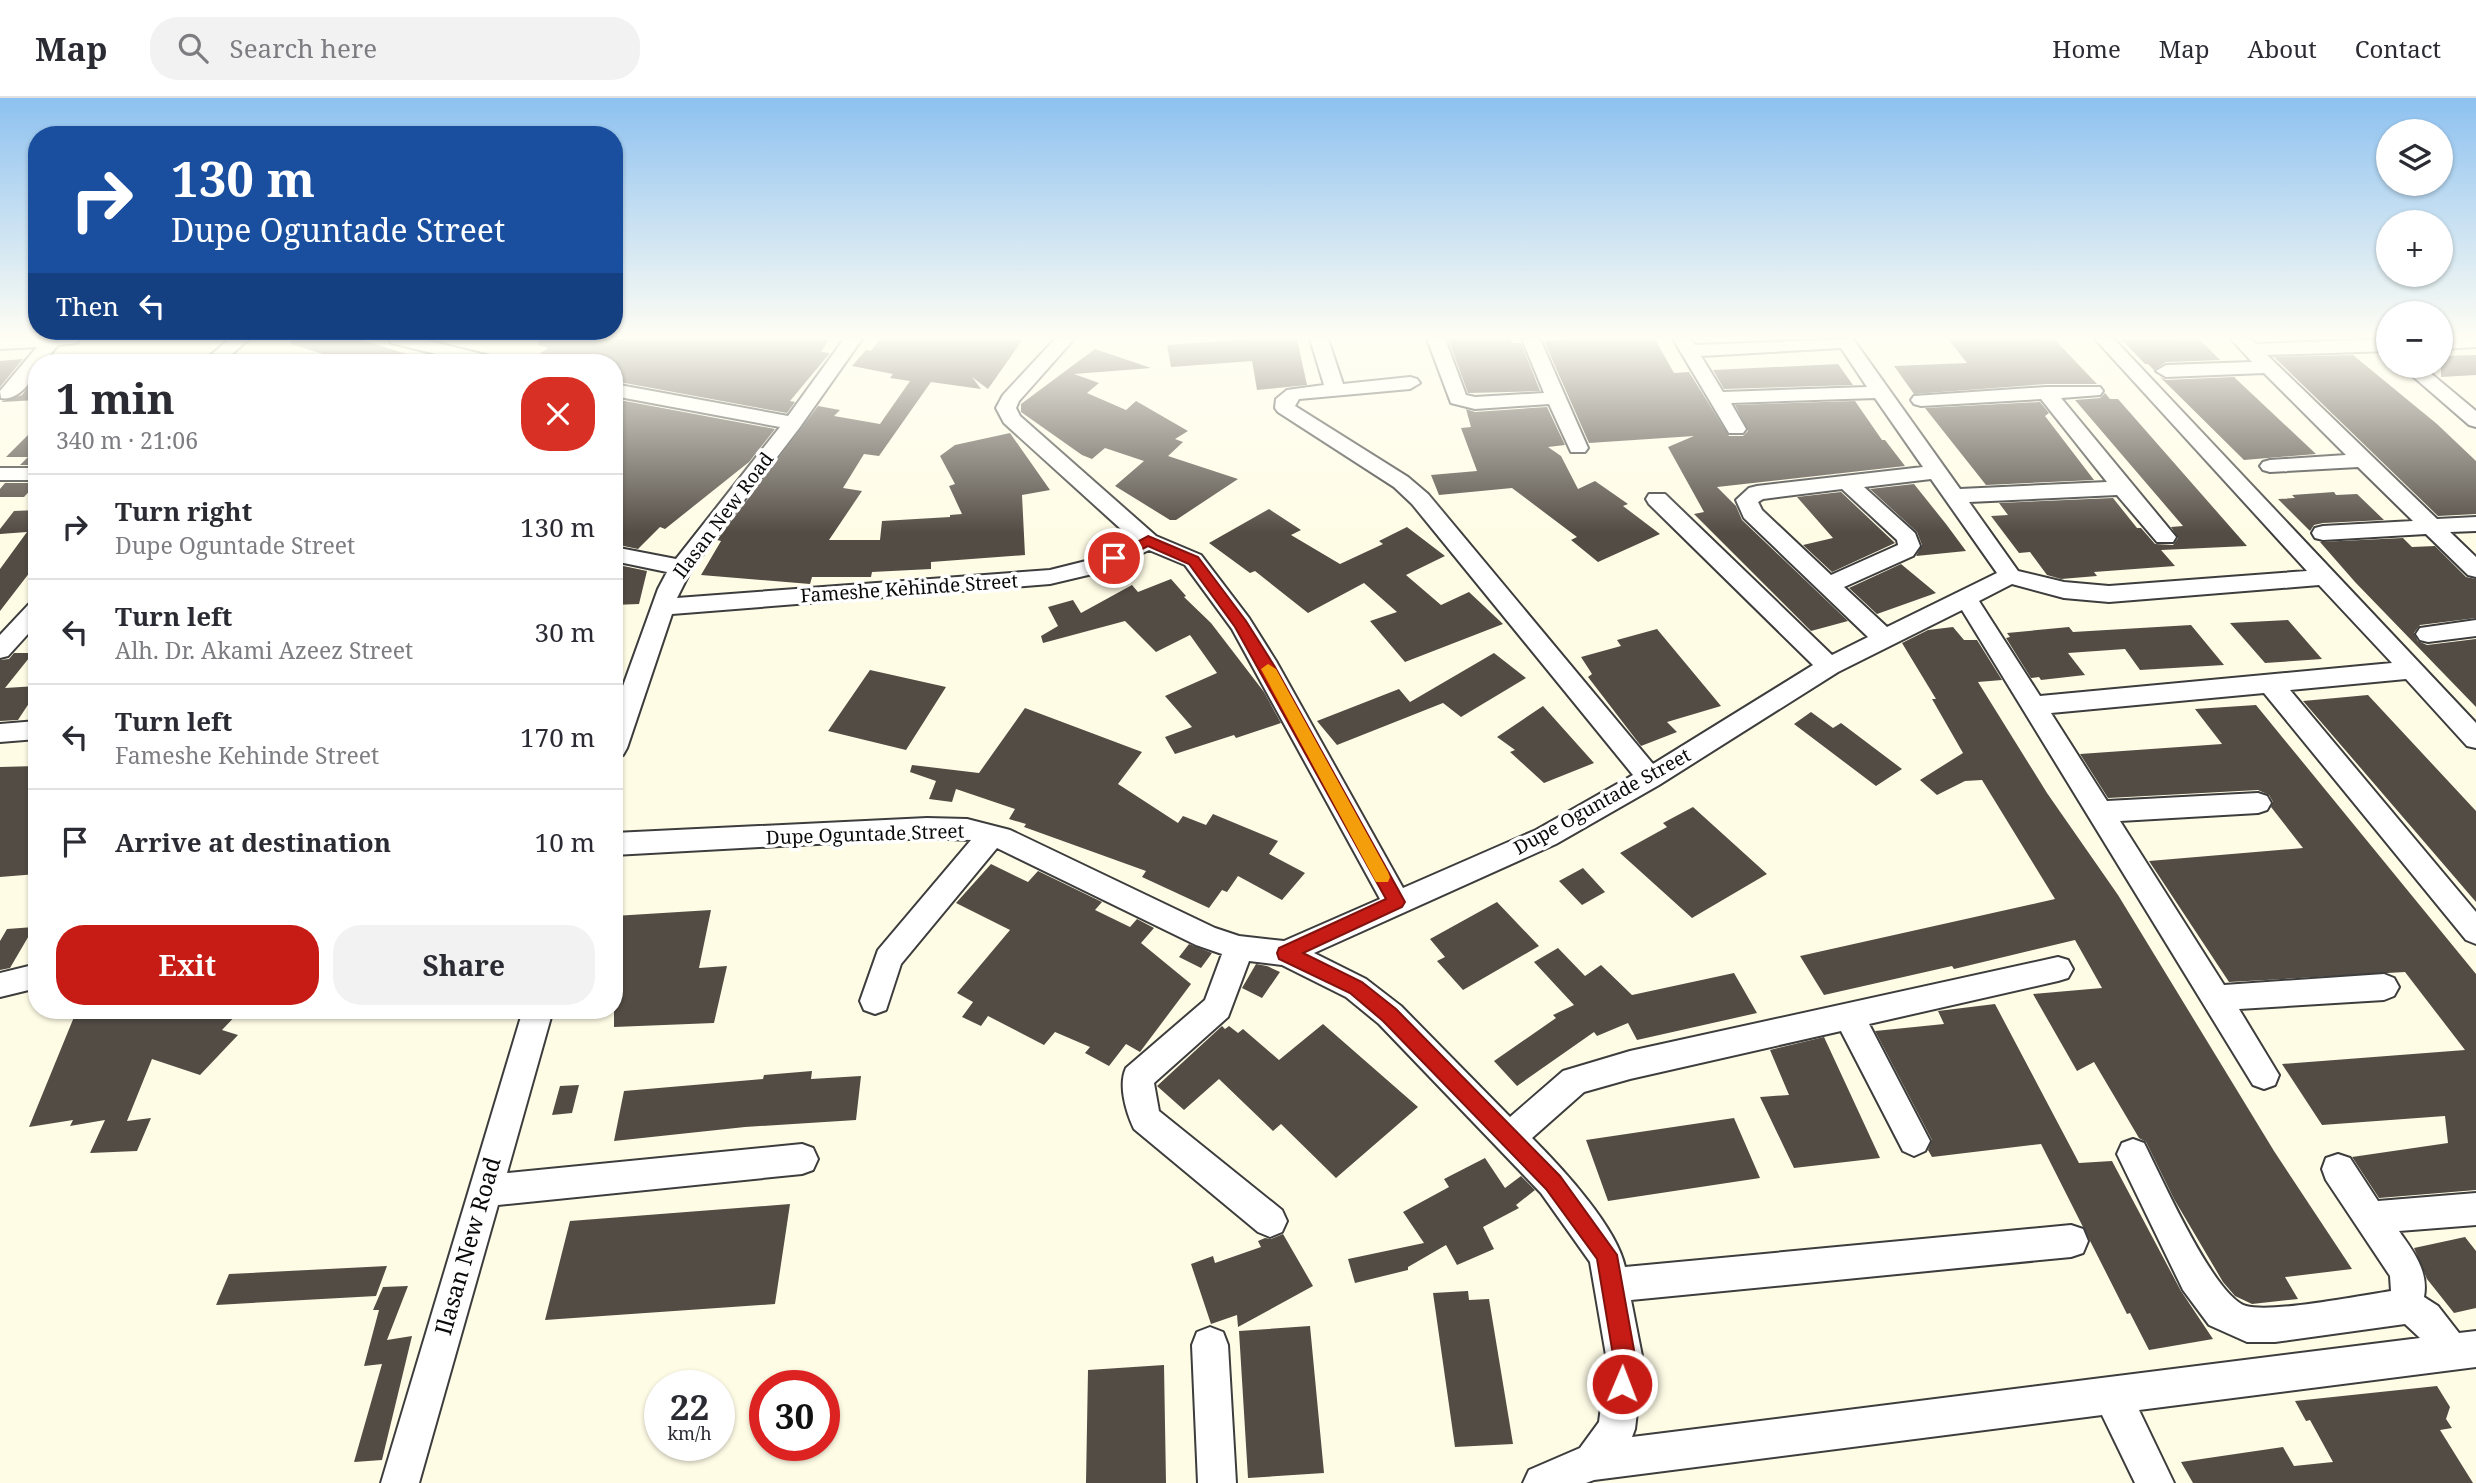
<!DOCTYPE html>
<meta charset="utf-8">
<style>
body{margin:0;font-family:"Noto Serif",serif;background:#f2f2f3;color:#2b2b33;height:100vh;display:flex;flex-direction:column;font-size:26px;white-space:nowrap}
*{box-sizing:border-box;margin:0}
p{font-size:23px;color:#7c7c81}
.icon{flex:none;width:38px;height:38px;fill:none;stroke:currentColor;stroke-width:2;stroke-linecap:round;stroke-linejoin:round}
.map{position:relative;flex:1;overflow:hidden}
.panel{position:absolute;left:28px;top:256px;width:595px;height:665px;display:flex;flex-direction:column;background:#fff;border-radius:28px;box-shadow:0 2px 5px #0004}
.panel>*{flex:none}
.guide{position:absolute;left:28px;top:28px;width:595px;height:214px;border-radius:28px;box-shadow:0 2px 5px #0004;background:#1a4fa0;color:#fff;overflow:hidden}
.buttons{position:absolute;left:2376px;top:21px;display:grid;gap:14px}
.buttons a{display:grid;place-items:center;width:77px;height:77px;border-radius:50%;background:#fff;box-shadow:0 2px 5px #0004;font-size:35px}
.speed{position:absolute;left:644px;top:1272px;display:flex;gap:14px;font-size:35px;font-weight:700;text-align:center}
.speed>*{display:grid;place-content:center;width:91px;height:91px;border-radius:50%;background:#fff;box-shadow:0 2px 5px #0004;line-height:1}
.speed small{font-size:18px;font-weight:400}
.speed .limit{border:10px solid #d22;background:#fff;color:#111}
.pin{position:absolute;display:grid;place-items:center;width:60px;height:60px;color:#fff;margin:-30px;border:4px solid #fff;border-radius:50%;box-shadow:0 2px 7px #0007}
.me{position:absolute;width:77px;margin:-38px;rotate:1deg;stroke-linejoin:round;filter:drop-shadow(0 0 5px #0008)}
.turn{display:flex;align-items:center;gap:24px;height:147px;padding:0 28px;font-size:32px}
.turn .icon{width:91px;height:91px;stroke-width:2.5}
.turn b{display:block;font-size:49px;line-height:60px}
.then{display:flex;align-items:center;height:66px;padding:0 28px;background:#0003;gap:14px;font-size:26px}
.round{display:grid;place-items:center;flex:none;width:74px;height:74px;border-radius:28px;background:#f2f2f3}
.summary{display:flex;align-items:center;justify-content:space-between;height:119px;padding:0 28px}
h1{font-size:42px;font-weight:700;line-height:52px}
.action{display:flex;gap:14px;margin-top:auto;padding:14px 28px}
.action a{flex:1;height:80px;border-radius:28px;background:#c61c15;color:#fff;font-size:28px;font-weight:700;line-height:80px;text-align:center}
.action a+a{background:#f2f2f3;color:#2b2b33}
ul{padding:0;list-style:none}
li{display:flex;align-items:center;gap:21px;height:105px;padding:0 28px;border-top:2px solid #e1e1e2}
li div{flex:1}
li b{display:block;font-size:26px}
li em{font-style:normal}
header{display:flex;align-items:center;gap:42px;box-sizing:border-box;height:98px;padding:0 35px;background:#fff;border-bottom:2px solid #e1e1e2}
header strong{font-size:33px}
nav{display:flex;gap:38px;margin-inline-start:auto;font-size:24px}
.search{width:490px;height:63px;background:#f2f2f3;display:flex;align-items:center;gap:18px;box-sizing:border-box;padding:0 24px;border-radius:28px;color:#7c7c81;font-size:26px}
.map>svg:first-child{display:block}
.building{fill:#534c45}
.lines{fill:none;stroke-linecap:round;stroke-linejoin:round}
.minor-casing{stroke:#3d3d3d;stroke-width:4}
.minor{fill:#fff;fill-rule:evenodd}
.route{fill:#c61c15;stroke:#81120e;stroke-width:2}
.slow{fill:#f59e0b}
.labels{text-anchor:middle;stroke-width:7;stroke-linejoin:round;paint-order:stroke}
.street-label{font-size:19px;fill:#0a0a0a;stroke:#fff}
.near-street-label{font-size:23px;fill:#0a0a0a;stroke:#fff}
</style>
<header>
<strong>Map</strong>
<div class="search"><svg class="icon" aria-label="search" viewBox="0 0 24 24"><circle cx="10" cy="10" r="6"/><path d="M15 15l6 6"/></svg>Search here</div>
<nav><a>Home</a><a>Map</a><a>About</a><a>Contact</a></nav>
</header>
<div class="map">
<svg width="2476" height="1385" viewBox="0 0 2476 1385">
<rect width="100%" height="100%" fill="#fffce6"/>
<path class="building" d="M291 241H359L419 260 418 264H329V258L291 246Z
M539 241H829L821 254 830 255 790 303 795 304 787 315 614 283V264L579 258 571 264H528L548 250 538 247Z
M880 241H1023L988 291 972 279 981 291 931 284 879 358 864 356 843 390 862 393 829 442H880L882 423 950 419V417L962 416 949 388 955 386 940 358 955 347 1010 335 1050 392 1022 397 1025 457 931 464V471L872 474 871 479H812L810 486 701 477 721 443 717 442 818 308 840 312 834 318 880 326 910 283 890 280 893 276 852 268 866 252 871 253Z
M1251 241H1297L1307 287 1257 292 1252 263 1171 269 1167 247Z
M1448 241H1510L1512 245H1521L1540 293 1468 295Z
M1574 241H1655L1674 275 1689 274 1729 338H1743L1748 333 1735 307 1855 303 1882 342H1885L1905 368 1717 389 1736 408 1742 422 1848 523 1811 533 1694 416 1704 414 1668 349 1694 338 1589 345 1544 243Z
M1948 241H2054L2097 286H2046L1914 296 1894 268 1967 265Z
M2199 241 2220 262 2166 264 2154 272 2148 266H2145L2122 242Z
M1095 251 1151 270 1074 276 1099 285 1087 295 1126 312 1136 303 1188 333 1175 341 1183 344 1168 358 1238 381 1176 422H1170L1115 388 1144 363 1105 350 1092 361 1082 357 1021 314V306Z
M2353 257 2437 326 2476 363V416L2438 418 2274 259Z
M2476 257V277L2441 279V258Z
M23 261 0 289V263Z
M1838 266 1853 287 1724 291 1713 272Z
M37 276V302L0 304 22 297Z
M2160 279 2166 282 2234 279 2316 356 2244 362Z
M2105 295 2110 301H2118L2247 448 2161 452 2175 468 2094 474 2097 478 2061 481 2047 477 2030 454 2019 455 1991 418 2008 417 1999 405 2113 400 2137 430H2141L2155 446 2173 447 2178 440 2171 429 2183 428 2075 302 2100 300Z
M614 301 775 331 749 364 665 431 660 429 638 451 614 446Z
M2040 304 2049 315 2045 318 2094 382 1986 387 1925 310Z
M1547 309 1565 347 1548 349 1561 358 1578 391 1595 383 1628 406 1623 408 1660 436 1598 464 1571 442 1577 439 1512 390 1439 397 1431 377 1477 373 1461 330 1471 329 1466 311 1475 314Z
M37 328V367H20L28 359H6Z
M5 385H37L24 399H0V391Z
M1914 386 1946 426 1966 453 1916 458 1922 447 1917 434 1870 391Z
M1841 394 1895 445 1832 474 1803 447 1833 440 1797 399Z
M2334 394 2336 397 2357 396 2384 422 2323 425 2314 427 2310 433 2278 401 2295 400 2292 397Z
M1269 411 1301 432 1291 437 1340 466 1383 446 1379 443 1407 429 1445 458 1406 477 1441 507 1469 494 1503 526 1405 564 1370 523 1397 514 1364 485 1308 515 1255 473 1250 475 1209 445Z
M37 412V465L0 513V471L27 434 0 436V431L14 413Z
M2403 440 2412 449 2435 448 2466 479 2476 481V520L2420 527 2414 535 2418 543 2427 547 2476 541V609L2355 484 2320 444Z
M614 466 647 473 639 506 614 507Z
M1901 466 1936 495 1877 516 1849 490Z
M1171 481 1186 498 1184 499 1211 525 1264 594 1281 625 1236 640 1234 637 1175 656 1165 639 1192 629 1165 598 1217 575 1190 537 1156 554 1125 523 1043 545 1041 538 1058 528 1048 509 1073 502 1081 515 1132 487 1138 494Z
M2288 522 2322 561 2265 565 2230 525Z
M2191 527 2224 567 2140 572 2125 551 2068 555 2085 577 2041 582 2039 579 2031 580 2006 540 2010 539 2007 535 2069 529 2073 534Z
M1953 529 1964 542H1977L2002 582 1978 584 2047 695 2118 797 2274 1053 2352 1171 2285 1179 2298 1201 2252 1206 2235 1198 2223 1184 2174 1101 2146 1044 2139 1040 2094 964 2077 973 2033 896 2102 890 2075 842 1954 871 1952 868 1824 897 1800 858 2055 801 1982 682 1965 683 1937 697 1920 682 1963 655 1932 601H1936L1902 545 1928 532Z
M1657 531 1721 608 1667 624 1677 634 1641 648 1588 579 1592 576 1581 559 1621 548 1617 542Z
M14 555H33L5 590 37 588V593L18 622 0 623V562L9 561Z
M1494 555 1526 580 1461 619 1443 605 1337 647 1317 623 1399 591 1410 604Z
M870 572 946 589 906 652 828 633Z
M2368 597 2476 713V804L2303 603Z
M2256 607 2476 876V1092L2379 1100 2352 1059 2448 1045 2445 1018 2322 1027 2282 966 2465 952 2405 874 2229 884 2149 763 2303 750 2271 709 2273 704 2269 697 2258 692 2108 700 2080 656 2222 646 2195 611Z
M1543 608 1594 665 1544 685 1510 654 1515 652 1497 639Z
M1025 610 1142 654 1118 686 1178 725 1183 718 1206 727 1213 716 1278 743 1269 756 1305 775 1282 802 1238 778 1227 794 1222 792 1209 810 1142 779 1146 773 1024 729 1026 726 1009 721 1015 711 956 691 952 704 929 701 936 683 910 674 912 667 979 675Z
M1811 614 1833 630 1841 625 1902 671 1876 688 1794 626Z
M37 668V776L0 779V669Z
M1693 709 1767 776 1692 820 1620 755 1667 729 1663 725Z
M991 766 1028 784 1038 773 1102 804 1095 812 1130 829 1137 821 1154 830 1141 845 1191 886 1140 954 1126 946 1109 968 1085 955 1090 949 1055 934 1044 947 988 918 981 928 962 919 973 904 957 895 1010 832 956 805Z
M1583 770 1605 794 1582 807 1559 783Z
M1497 804 1539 848 1463 892 1437 863 1445 859 1430 841Z
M711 812 699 870 727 868 714 925 614 929V818Z
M34 829 10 870 0 872V843L7 831Z
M1189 846 1212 855 1201 870 1179 859Z
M1558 850 1585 878 1601 867 1632 897 1734 875 1757 915 1637 942 1628 925 1597 938 1594 934 1517 988 1494 963 1556 920 1553 917 1574 907 1534 864Z
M1256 866 1267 868 1280 874 1262 900 1242 890Z
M1995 906 2079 1065 2112 1063 2181 1193 2213 1241 2149 1252 2130 1215 2127 1216 2041 1046 1932 1059 1928 1052 1932 1042 1875 933 1944 926 1938 913Z
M136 912H241L222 932 238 937 200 977 152 961 127 1023 151 1020 137 1053 90 1055 105 1022 70 1028 73 1022 29 1029 74 919Z
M1323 926 1418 1009 1336 1080 1281 1026 1273 1033 1219 981 1184 1012 1157 988 1222 928 1225 931 1229 928 1238 935 1243 931 1279 962Z
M1824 939 1880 1060 1794 1070 1760 999 1789 997 1770 952Z
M812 973 811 981 861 978 856 1022 745 1029 614 1043 624 993 763 981 764 977Z
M579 987 572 1015 552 1017 560 988Z
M1734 1020 1760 1080 1608 1103 1586 1042Z
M1485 1060 1505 1090 1521 1078 1535 1092 1516 1107 1519 1110 1483 1129 1494 1151 1457 1167 1446 1147 1408 1169V1172L1355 1185 1348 1161 1424 1145 1403 1114 1449 1089 1444 1081Z
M790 1106 775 1206 545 1222 570 1123Z
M1283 1136 1313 1188 1238 1229 1237 1217 1211 1226 1191 1166 1213 1158 1215 1165 1261 1149 1258 1143 1265 1140 1271 1141Z
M2465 1139 2476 1153V1210L2454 1215 2427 1181 2414 1150Z
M387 1168 376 1198 216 1207 229 1176Z
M408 1188 387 1242 412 1238 382 1362 354 1364 382 1266 364 1268 379 1212H373L383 1189Z
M1468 1193 1469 1202 1489 1201 1513 1346 1455 1349 1433 1195Z
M1310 1228 1324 1375 1248 1380 1239 1233Z
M1164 1267 1166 1385H1086L1088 1272Z
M2437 1288 2450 1309 2446 1321 2452 1330 2440 1332 2473 1385H2193L2181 1364 2283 1349 2294 1368 2333 1364 2310 1322 2306 1323 2295 1303Z"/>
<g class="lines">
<defs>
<path id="minor" d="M0 241H79L77 245 58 247 44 264H37C37 280 18 304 1 300L0 293 37 249 0 251Z
M229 241H249L223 264H203Z
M389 241H421L498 260 501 264H469L391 245Z
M844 241H862L800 329 691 472 677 500 1050 472 1090 462 1133 442 1004 325 996 310 1003 297 1055 241H1074L1019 303 1016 310 1020 318 1156 438 1201 457 1249 520 1276 563 1403 790 1536 732 1633 677 1412 406 1394 389 1278 314 1275 310 1276 301 1287 292 1324 287 1310 241H1328L1343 286 1410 279 1417 281 1420 285 1410 291 1299 301 1295 308 1408 379 1428 396 1653 666 1813 567 1649 406 1646 401 1649 396H1665L1832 557 1868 539 1744 420 1736 402 1749 390 1757 388 1923 369 1875 300 1731 305 1746 331 1743 335H1729L1673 241H1691L1695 247 1853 241 1960 391 2107 384 2041 301 1921 308 1914 306 1911 302 1914 298 2046 289H2100L2103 293 2100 297 2061 300 2176 439 2173 444H2157L2117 397 1969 404 2018 473 2064 484 2109 488 2307 473 2095 241H2114L2476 625V650L2467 648 2406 581 2290 592 2476 814V846L2466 842 2264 595 2051 615 2107 703 2258 695 2267 698 2271 705 2267 712 2258 715 2120 723 2224 887 2384 876 2394 880 2399 889 2394 898 2384 902 2239 911 2279 977 2275 987 2264 991 2253 987 1962 512 1838 574 1659 687 1556 746 1314 855 1366 881 1401 908 1510 1019 1563 973 1630 953 2058 859 2068 862 2073 871 2068 880 2058 883 1869 926 1930 1043 1925 1053 1914 1058 1903 1053 1841 933 1630 981 1584 994 1532 1040C1561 1069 1617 1129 1625 1169L2071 1127 2083 1131 2088 1143 2083 1155 2071 1159 1631 1202 1643 1263 1635 1331 1632 1339 2420 1240 2405 1226 2275 1244H2247L2209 1227 2183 1192 2117 1056 2122 1045 2133 1041 2144 1045C2161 1078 2214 1199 2246 1208 2273 1215 2358 1198 2391 1193L2390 1178 2326 1082 2322 1071 2326 1060 2338 1056 2350 1060 2378 1103 2476 1095V1127L2399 1133C2413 1153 2429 1173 2424 1199L2438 1208 2459 1235 2476 1233V1269L2139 1312 2174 1385H2135L2102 1317 1594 1382 1586 1385H1523L1529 1372 1580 1350 1599 1324 1607 1263 1590 1164 1541 1095 1379 926 1346 899 1282 867 1249 863 1228 919 1154 985 1159 1013 1282 1112 1287 1123 1282 1134 1270 1139 1258 1134 1134 1031C1126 1014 1118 987 1126 970L1205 902 1222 856 1196 847 997 750 901 866 886 912 875 916 864 912 860 903 878 852 971 742 927 740 614 757V735L927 720 967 721 1010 732 1215 830 1239 838 1284 843 1380 801 1232 531 1185 467 1149 452 1105 473 1050 486 672 516 627 650 623 657 614 659V613L658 491 667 474 614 463V449L676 461 780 329 614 298V286L788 318ZM1841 250 1867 289 1723 294 1701 258ZM1931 381 1997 475 1887 529 1844 489 1913 458 1920 448 1915 435 1864 389ZM1842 391 1897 442 1898 447 1831 477 1762 412 1758 404 1763 401ZM2012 486 2064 500 2109 504 2319 487 2392 565 2040 598 1979 503Z
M1427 241H1445L1466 297 1475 299 1544 295 1522 241H1540L1588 350 1585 354H1571L1549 306 1475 311 1451 305Z
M2231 241H2251L2256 246 2389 241V253L2267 257 2437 421 2476 419V433L2450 434 2476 459V479L2468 477 2426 436 2323 442 2315 440 2312 435 2315 430 2323 428 2413 423 2358 369 2270 374 2263 372 2260 368 2263 364 2270 362 2346 357 2264 275 2166 279 2156 273 2166 267 2252 264Z
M2441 241H2476V249L2441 251Z
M2401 268H2422L2476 313V329L2469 327Z
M0 370H37V382H0Z
M37 503V526L8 558 0 560V537L29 506Z
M2476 522V538L2428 544 2420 542 2416 536 2420 530Z
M37 623V641L0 644V626Z
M37 866V890L0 899V875Z
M523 912H553L507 1075 802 1046 813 1050 818 1061 813 1072 802 1076 498 1107 419 1385H381Z
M1210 1229 1223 1234 1228 1247 1236 1385H1198L1192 1247 1197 1234Z"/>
</defs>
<use href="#minor" class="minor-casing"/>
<use href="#minor" class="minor"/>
</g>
<linearGradient id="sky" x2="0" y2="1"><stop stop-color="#8dc1f0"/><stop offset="0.55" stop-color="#fffef4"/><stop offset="1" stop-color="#fffef4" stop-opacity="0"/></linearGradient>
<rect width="2476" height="435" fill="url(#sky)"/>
<path class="route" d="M1148 438 1198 459 1246 523 1275 569 1405 804 1402 809 1303 855 1362 884 1396 911 1560 1078 1617 1157 1636 1263 1630 1294 1622 1297 1615 1294 1611 1286 1614 1263 1597 1161 1546 1091 1383 923 1350 895 1279 861 1277 855 1279 850 1386 801 1235 529 1189 466 1148 448 1119 463H1109L1107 460Z"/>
<path class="slow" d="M1268 566 1276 571 1388 774 1390 779 1388 784H1376L1261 571Z"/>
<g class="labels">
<g class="street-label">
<text transform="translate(723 417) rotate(-53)" y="7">Ilasan New Road</text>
<text transform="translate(909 490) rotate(-4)" y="7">Fameshe Kehinde Street</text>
<text transform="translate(1602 703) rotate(-29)" y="7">Dupe Oguntade Street</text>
<text transform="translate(865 736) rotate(-2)" y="7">Dupe Oguntade Street</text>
</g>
<g class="near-street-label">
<text transform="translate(468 1148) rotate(-74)" y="8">Ilasan New Road</text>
</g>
</g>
</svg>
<div class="buttons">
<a><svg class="icon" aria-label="layers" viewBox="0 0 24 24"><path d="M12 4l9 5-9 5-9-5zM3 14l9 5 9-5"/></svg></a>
<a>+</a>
<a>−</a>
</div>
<div class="speed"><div>22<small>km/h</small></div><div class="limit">30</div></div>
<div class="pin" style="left:1114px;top:460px;background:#d93025"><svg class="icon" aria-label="arrive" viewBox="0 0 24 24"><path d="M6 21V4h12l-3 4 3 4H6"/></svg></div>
<svg class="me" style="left:1622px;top:1286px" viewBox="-20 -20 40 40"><circle r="17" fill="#c61c15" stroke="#fff" stroke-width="3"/><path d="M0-11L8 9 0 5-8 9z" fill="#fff"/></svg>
<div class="guide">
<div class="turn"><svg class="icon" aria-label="right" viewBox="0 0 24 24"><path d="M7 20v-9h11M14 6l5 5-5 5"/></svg><div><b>130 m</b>Dupe Oguntade Street</div></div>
<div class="then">Then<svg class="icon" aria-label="left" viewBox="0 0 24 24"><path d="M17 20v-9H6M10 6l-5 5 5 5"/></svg></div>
</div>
<section class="panel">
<div class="summary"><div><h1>1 min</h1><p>340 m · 21:06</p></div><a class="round" style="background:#d93025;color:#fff"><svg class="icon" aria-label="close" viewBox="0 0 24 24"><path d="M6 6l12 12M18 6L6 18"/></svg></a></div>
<ul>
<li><svg class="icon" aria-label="right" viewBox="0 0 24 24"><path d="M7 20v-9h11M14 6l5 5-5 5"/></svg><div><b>Turn right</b><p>Dupe Oguntade Street</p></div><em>130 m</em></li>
<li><svg class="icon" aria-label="left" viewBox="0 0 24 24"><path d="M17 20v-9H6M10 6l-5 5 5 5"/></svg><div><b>Turn left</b><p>Alh. Dr. Akami Azeez Street</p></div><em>30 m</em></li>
<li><svg class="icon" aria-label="left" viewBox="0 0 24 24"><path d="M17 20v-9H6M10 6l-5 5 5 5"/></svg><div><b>Turn left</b><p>Fameshe Kehinde Street</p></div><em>170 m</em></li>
<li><svg class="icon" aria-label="arrive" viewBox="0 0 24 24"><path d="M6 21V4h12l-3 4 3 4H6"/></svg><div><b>Arrive at destination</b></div><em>10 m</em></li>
</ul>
<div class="action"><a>Exit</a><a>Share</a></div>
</section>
</div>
